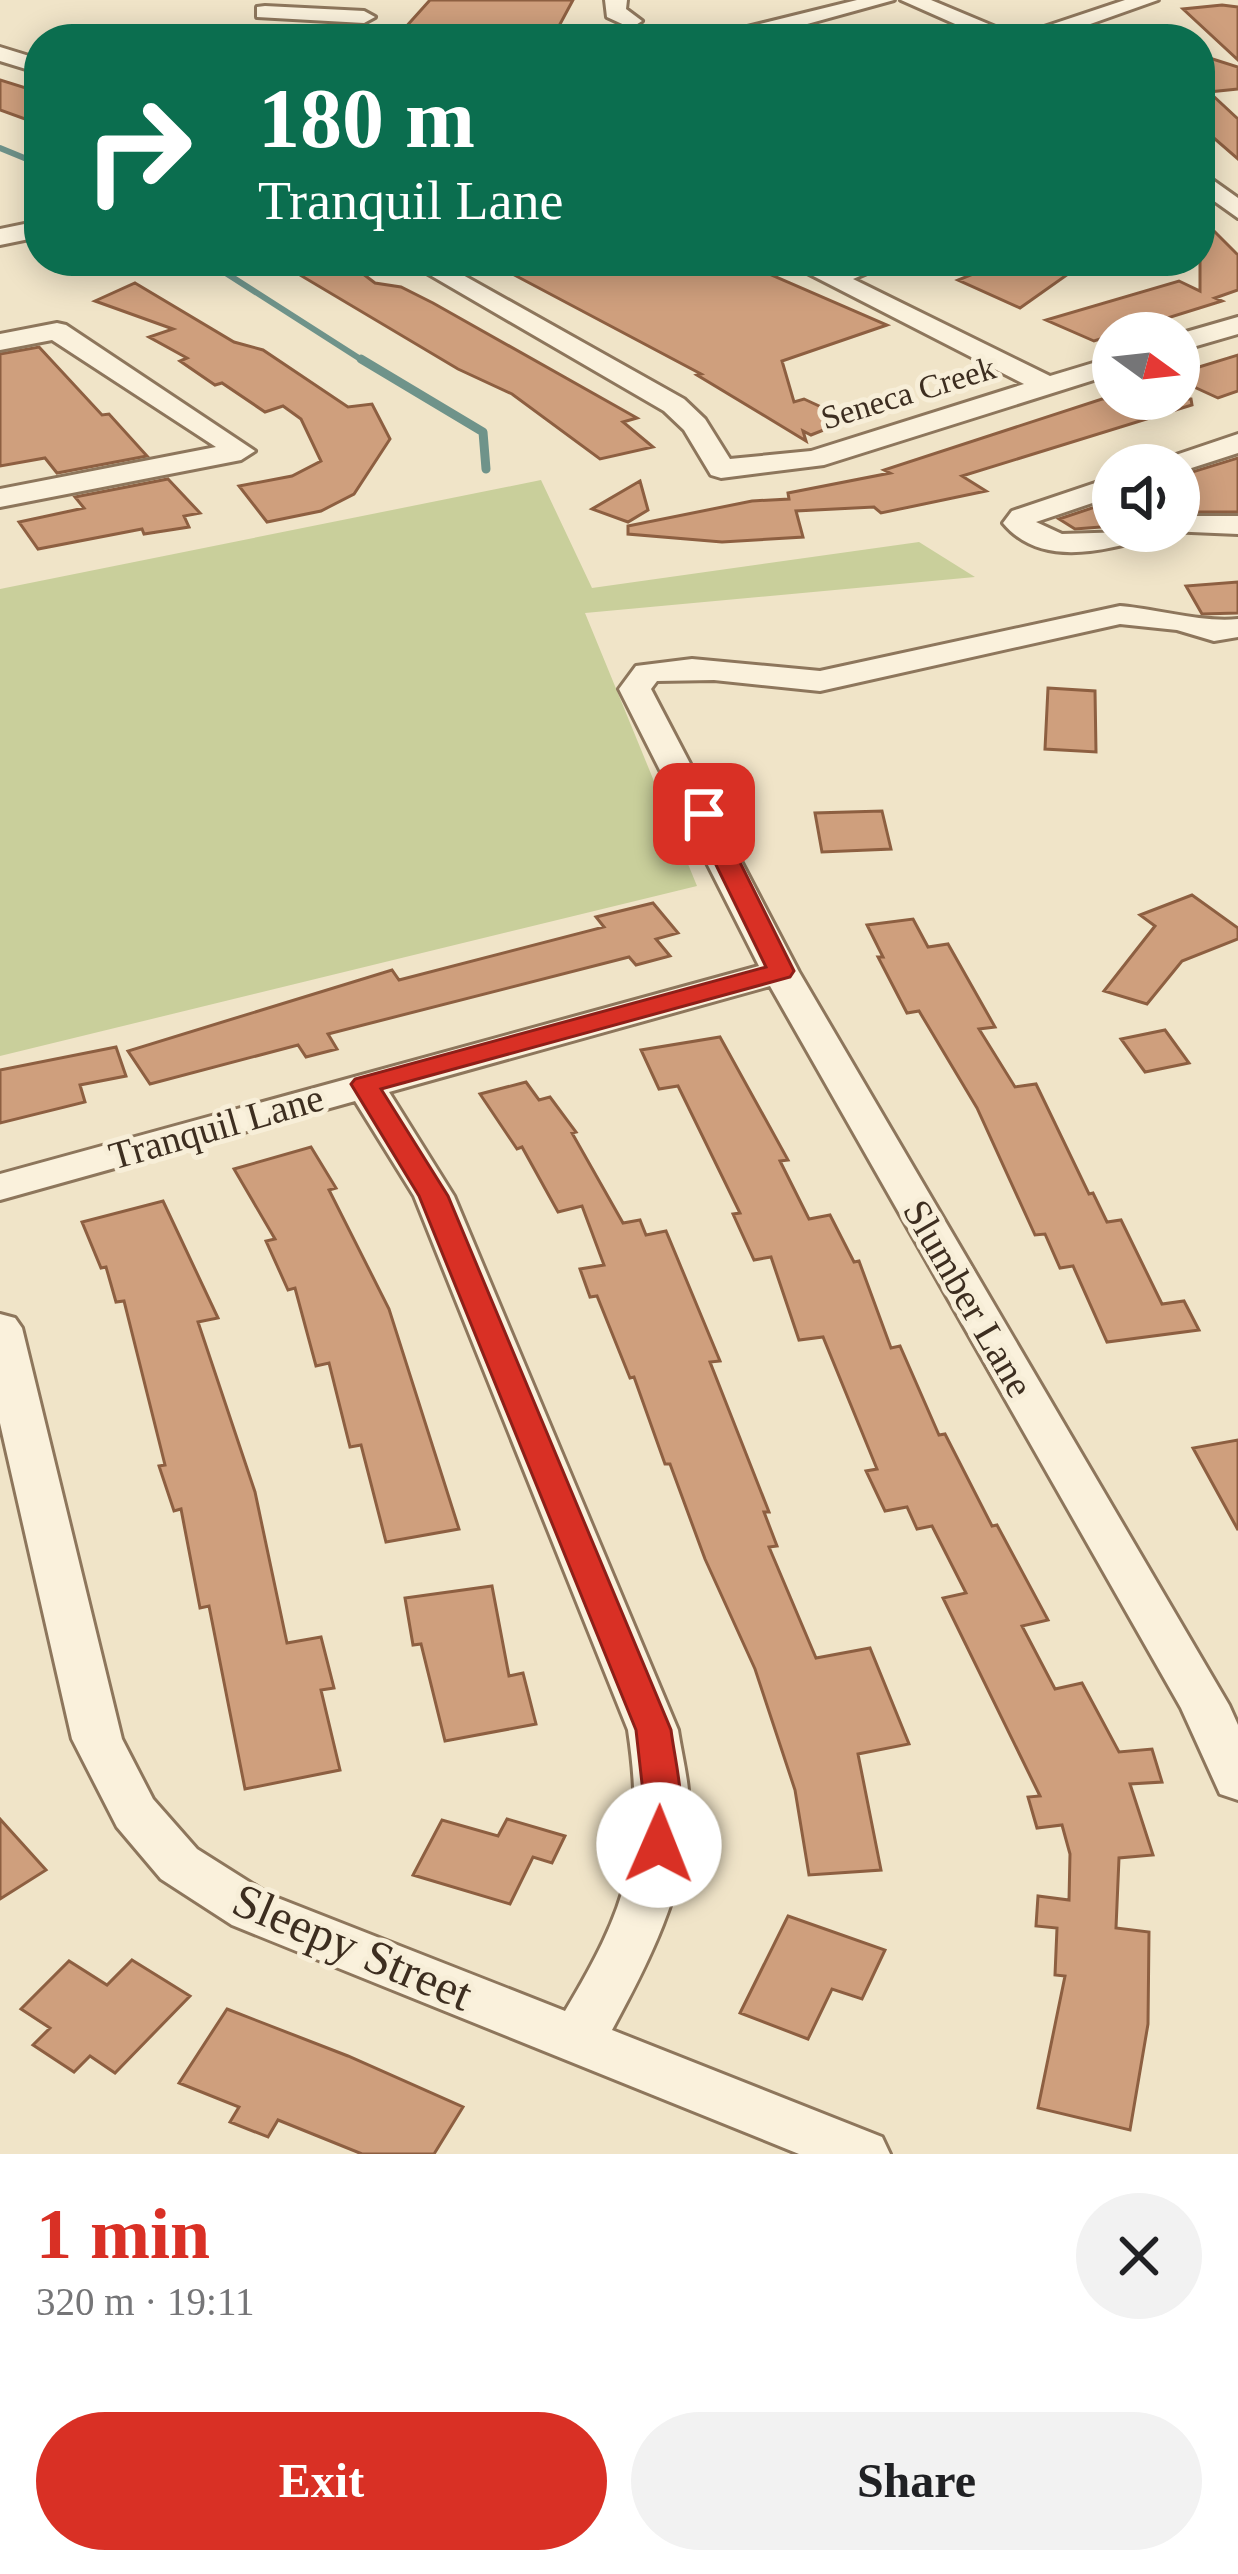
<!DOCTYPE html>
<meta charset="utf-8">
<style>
body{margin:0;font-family:Georgia,serif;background:#f2f2f2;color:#202124;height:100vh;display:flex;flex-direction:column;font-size:45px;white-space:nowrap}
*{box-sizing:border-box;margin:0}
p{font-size:39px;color:#757577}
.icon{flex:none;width:66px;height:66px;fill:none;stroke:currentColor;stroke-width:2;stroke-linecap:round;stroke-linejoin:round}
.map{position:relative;height:2154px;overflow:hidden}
.drawer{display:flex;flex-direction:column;background:#fff;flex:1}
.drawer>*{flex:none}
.banner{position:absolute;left:24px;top:24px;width:1191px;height:252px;border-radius:48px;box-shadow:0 6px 30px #0003;background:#0b6e4f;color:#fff;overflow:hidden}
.needle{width:78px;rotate:105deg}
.fabs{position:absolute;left:1092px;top:312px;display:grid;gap:24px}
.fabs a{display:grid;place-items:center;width:108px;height:108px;border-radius:50%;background:#fff;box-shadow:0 6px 30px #0003;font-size:60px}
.pin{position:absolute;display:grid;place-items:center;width:102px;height:102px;color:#fff;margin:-51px;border-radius:24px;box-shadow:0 6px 18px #0006}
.me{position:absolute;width:132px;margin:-66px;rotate:1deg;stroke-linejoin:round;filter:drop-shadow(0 0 9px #0008)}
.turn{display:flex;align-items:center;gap:42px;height:252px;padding:0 36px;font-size:54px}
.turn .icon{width:156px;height:156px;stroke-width:2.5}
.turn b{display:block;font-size:84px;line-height:102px}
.round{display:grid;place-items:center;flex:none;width:126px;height:126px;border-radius:63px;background:#f2f2f2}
.summary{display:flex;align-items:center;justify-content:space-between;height:204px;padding:0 36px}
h1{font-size:72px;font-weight:800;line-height:90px;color:#d93025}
.cta{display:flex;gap:24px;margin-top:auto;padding:24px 36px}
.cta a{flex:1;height:138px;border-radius:72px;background:#d93025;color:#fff;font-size:48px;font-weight:800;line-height:138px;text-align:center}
.cta a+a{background:#f2f2f2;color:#202124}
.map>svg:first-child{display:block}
.green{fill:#c9cf9b}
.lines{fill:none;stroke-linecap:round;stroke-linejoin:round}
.stream-far1{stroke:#6f938a;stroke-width:6}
.stream{stroke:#6f938a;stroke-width:9}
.building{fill:#cf9f7d;stroke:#8d5f41;stroke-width:3}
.minor-casing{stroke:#8d765c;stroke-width:6}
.minor{fill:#faf1dc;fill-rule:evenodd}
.route{fill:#d93025;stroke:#8d1f18;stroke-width:3}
.labels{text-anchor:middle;stroke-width:10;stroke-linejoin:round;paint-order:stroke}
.far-street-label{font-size:33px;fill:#3d2e20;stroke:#f7eed8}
.street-label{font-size:39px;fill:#3d2e20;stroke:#f7eed8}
.near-street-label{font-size:48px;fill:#3d2e20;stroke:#f7eed8}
</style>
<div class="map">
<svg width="1238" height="2154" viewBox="0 0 1238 2154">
<rect width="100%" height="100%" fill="#f0e4c8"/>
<path class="green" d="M541 480 592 588 919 542 975 577 585 613 697 886 0 1056V589Z"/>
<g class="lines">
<path class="stream-far1" d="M0 148 39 164
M207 261 365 362"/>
<path class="stream" d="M361 359 483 432 486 469"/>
</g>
<path class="building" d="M430 0H573L552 39H395Z
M1222 5 1238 7V60L1183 9Z
M1200 55 1238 67V89L1209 92 1238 119V159L1200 126Z
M0 80 39 92V124L0 110Z
M1200 217 1238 255V290L1215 298 1222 301 1094 341 1046 320 1179 281 1200 291Z
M488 261H739L887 325 782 361 794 402 804 399 849 420 811 435 803 431 806 441 697 375 701 374Z
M1005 261H1026L1071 272 1020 308 958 280Z
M350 264 375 283 401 287 433 303 637 418 623 422 653 447 600 459 512 394 458 369 300 275Z
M135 283 234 342 263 350 348 407 372 404 390 439 354 494 321 511 267 522 239 486 292 476 321 461 301 419 283 406 265 412 222 383 215 385 180 361 187 358 149 337 173 329 95 301Z
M39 347 102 415 109 414 147 456 57 473 45 458 0 466V354Z
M1238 355V391L1218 398 1179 380V374L1186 371Z
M1102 399H1191L1192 405 962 476 986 491 881 513 874 507 796 511 803 537 722 542 628 534V526L752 501 789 499 788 493 890 473 884 470Z
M1238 458V512H1189L1179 505V476Z
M168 479 200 513 184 516 189 527 144 534 142 529 38 549 19 522 84 508 75 497Z
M640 481 648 510 628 522 592 509Z
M1113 501V526L1075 529 1059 519Z
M1238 582V613L1202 614 1186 586Z
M1048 688 1095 691 1096 752 1045 749Z
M882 811 891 849 822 852 815 813Z
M1192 895 1238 928V939L1182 961 1147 1004 1104 991 1155 926 1140 915Z
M653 903 678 933 656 939 670 956 636 965 629 957 328 1034 337 1049 306 1057 298 1045 150 1084 128 1051 392 970 399 980 604 927 596 917Z
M913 919 928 947 948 944 995 1027 979 1029 1015 1087 1036 1084 1089 1194 1093 1193 1107 1222 1121 1220 1162 1304 1184 1301 1199 1330 1107 1342 1073 1266 1060 1268 1045 1234 1035 1235 977 1108 919 1011 907 1013 878 957H883L867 925Z
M1165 1030 1189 1063 1145 1072 1121 1039Z
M720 1037 788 1160 780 1161 809 1219 830 1215 854 1262 859 1261 891 1348 900 1346 939 1435 945 1434 992 1526 997 1525 1048 1620 1022 1626 1055 1689 1082 1683 1119 1752 1152 1749 1162 1782 1130 1784 1153 1855 1119 1858 1116 1928 1149 1932 1148 2024 1130 2130 1038 2108 1065 1976 1055 1975 1057 1928 1036 1926 1038 1896 1069 1900 1070 1854 1062 1825 1037 1828 1028 1797 1040 1796 943 1598 966 1593 932 1526 917 1529 907 1507 885 1511 866 1471 877 1469 823 1337 799 1340 771 1257 754 1260 733 1214 740 1213 678 1086 659 1089 641 1050Z
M116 1047 126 1076 80 1085 85 1102 0 1123V1070Z
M526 1082 539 1100 550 1097 576 1132 572 1133 623 1223 640 1220 646 1235 666 1231 720 1361 710 1362 769 1512H764L777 1546 769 1547 816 1658 870 1648 909 1744 858 1754 881 1870 809 1875 795 1790 755 1669 705 1559 670 1464H665L634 1377 630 1378 597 1296 590 1297 580 1269 604 1265 582 1206 558 1212 522 1147 517 1149 480 1094Z
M311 1147 336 1188 329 1190 389 1309 459 1529 386 1542 361 1445 350 1447 329 1363 316 1366 295 1288 288 1290 266 1241 275 1239 234 1169Z
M163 1201 218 1318 198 1322 255 1492 287 1643 321 1637 334 1688 321 1690 340 1770 245 1789 209 1606 200 1608 181 1509 174 1511 159 1466 165 1465 124 1301 116 1302 106 1267 101 1268 82 1222Z
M1238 1440V1530L1193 1448Z
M492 1586 509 1676 523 1673 536 1724 445 1741 421 1644 413 1645 405 1598Z
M0 1819 46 1870 0 1899Z
M507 1819 565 1836 552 1863 533 1857 510 1904 413 1875 442 1820 498 1836Z
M788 1916 885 1950 862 1999 832 1989 808 2039 740 2013Z
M132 1960 190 1996 115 2073 90 2056 74 2072 33 2045 50 2028 21 2009 69 1961 107 1985Z
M227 2009 348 2056 463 2107 434 2154H362L278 2120 268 2137 230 2122 239 2107 179 2083Z"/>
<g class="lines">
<defs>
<path id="minor" d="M605 0H627L626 9 642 21 631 28 607 17Z
M857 0H894L753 39H716L719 34Z
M901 0H931L1017 36 1125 0H1158L1048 39H989Z
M265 6 364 11 375 17 364 23 257 17V7Z
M0 47 39 59V73L0 61Z
M1200 171 1238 198V218L1200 191Z
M39 221V237L0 245V229Z
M406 261H438L684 399 705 419 730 459 811 451 1024 384 784 261H817L832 268 856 261H895L853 279 1050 376 1113 357V374L824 465 721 478 711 475 684 430 664 411Z
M1238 317V334L1179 351V334Z
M57 323 66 325 255 451 241 460 0 507V489L216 447 52 340 0 350V334Z
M1238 434V453L1179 472V465H1160L1164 459Z
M1113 477V496L1036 522 1062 534 1158 531 1154 537C1105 550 1041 569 1003 523L1012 511Z
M1179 516H1238V534L1168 531H1179Z
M1120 606C1157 609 1203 623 1238 619V637L1214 641 1177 630 1120 624 820 691 714 680 657 681 651 689 799 972 1229 1705 1238 1725V1800L1220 1794 1181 1708 770 986 389 1092 454 1196 678 1730C682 1757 690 1785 689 1813 685 1891 649 1962 612 2030L882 2137 890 2154H799L232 1925 161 1879 117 1827 72 1739 0 1423V1314L15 1318 22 1328 122 1739 153 1799 197 1849 270 1895 565 2011C627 1908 646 1850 628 1730L414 1196 355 1101 0 1200V1174L759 966 619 689 636 666 692 659 820 671Z"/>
</defs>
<use href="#minor" class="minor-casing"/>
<use href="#minor" class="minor"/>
</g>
<path class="route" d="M704 807 716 814 794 971 790 977 381 1089 448 1196 671 1730C676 1769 691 1819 672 1855L659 1860 647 1855 641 1845 645 1810 636 1730 419 1196 351 1084 355 1079 766 967 691 814Z"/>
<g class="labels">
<g class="far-street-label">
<text transform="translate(908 392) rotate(-17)" y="12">Seneca Creek</text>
</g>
<g class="street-label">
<text transform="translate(216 1126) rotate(-16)" y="14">Tranquil Lane</text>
<text transform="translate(969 1298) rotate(60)" y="14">Slumber Lane</text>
</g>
<g class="near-street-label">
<text transform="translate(353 1946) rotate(23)" y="17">Sleepy Street</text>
</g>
</g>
</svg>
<div class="fabs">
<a><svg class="needle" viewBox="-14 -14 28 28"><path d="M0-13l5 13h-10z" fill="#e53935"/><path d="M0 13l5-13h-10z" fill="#757577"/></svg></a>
<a><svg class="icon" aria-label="sound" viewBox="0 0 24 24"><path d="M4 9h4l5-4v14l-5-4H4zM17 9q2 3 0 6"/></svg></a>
</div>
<div class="pin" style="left:704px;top:814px;background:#d93025"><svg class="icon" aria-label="arrive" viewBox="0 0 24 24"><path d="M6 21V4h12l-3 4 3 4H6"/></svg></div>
<svg class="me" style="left:659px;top:1845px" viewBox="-20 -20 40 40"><circle r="19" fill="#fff"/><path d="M0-13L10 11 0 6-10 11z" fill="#d93025"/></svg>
<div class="banner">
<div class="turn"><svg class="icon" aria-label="right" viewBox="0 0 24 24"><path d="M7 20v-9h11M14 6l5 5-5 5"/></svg><div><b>180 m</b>Tranquil Lane</div></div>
</div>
</div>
<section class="drawer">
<div class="summary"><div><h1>1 min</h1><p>320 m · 19:11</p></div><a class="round"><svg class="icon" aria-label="close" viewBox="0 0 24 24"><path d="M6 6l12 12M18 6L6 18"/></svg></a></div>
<div class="cta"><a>Exit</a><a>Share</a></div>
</section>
